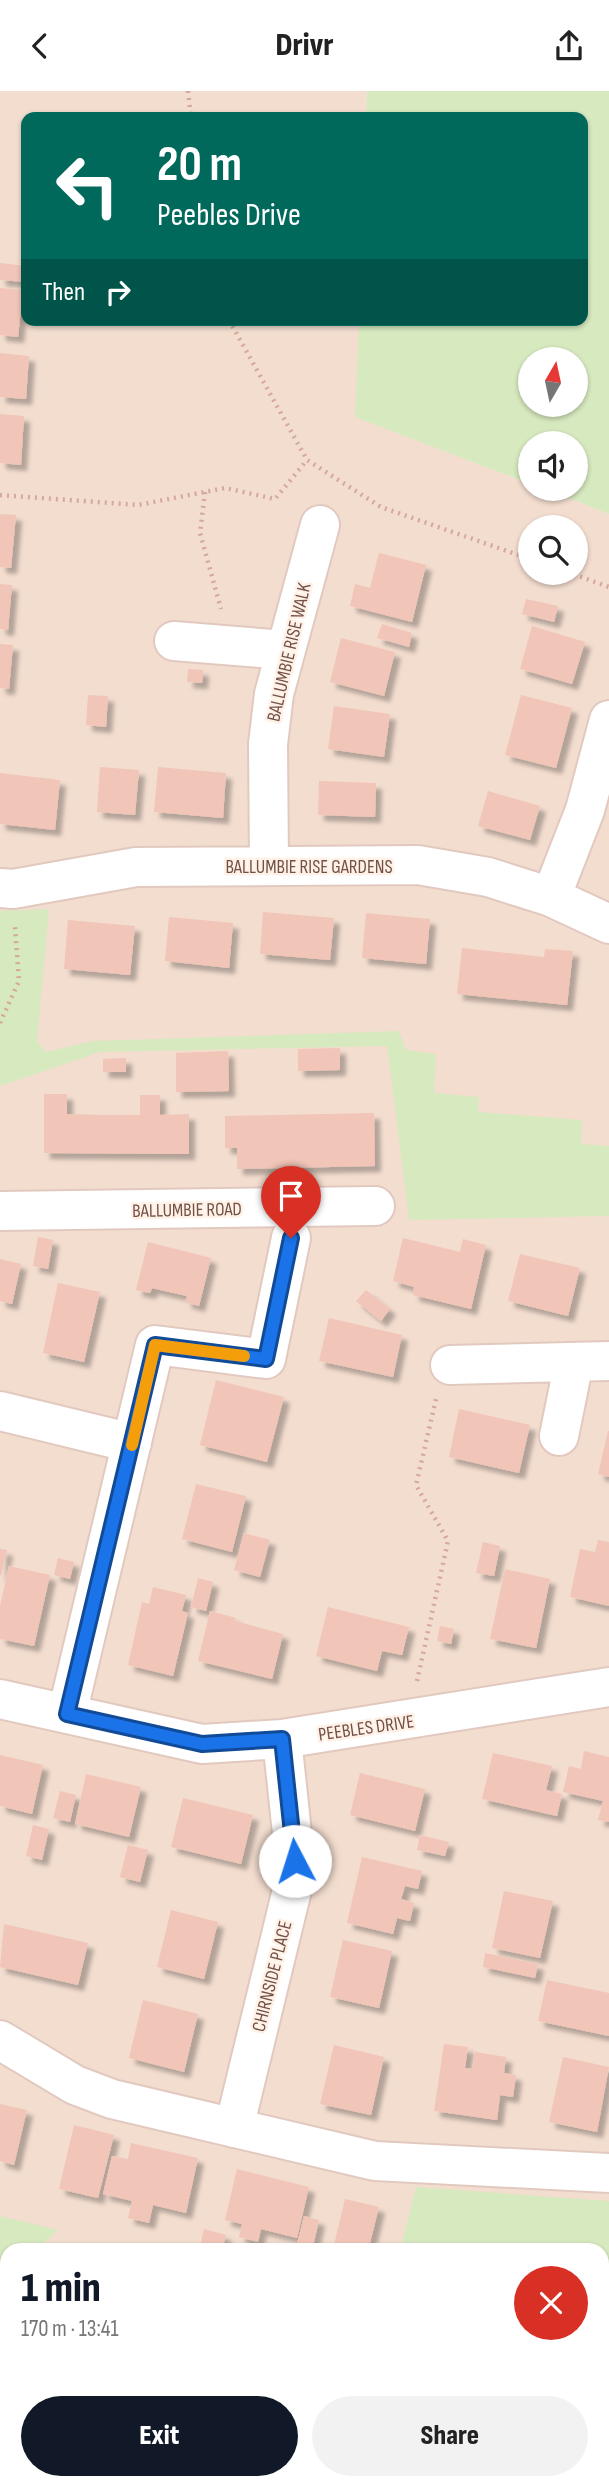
<!DOCTYPE html>
<meta charset="utf-8">
<style>
body{margin:0;font-family:"Sofia Sans Condensed",sans-serif;background:#f2f2f2;color:#222;height:100vh;display:flex;flex-direction:column;font-size:26px;white-space:nowrap}
*{box-sizing:border-box;margin:0}
p{font-size:23px;color:#767676}
.icon{flex:none;width:38px;height:38px;fill:none;stroke:currentColor;stroke-width:2;stroke-linecap:round;stroke-linejoin:round}
.map{position:relative;flex:1;overflow:hidden}
.side{position:absolute;left:0px;top:2152px;width:609px;height:247px;display:flex;flex-direction:column;background:#fff;border-radius:21px 21px 0 0;box-shadow:0 2px 5px #0004}
.side>*{flex:none}
.banner{position:absolute;left:21px;top:21px;width:567px;height:214px;border-radius:14px;box-shadow:0 2px 5px #0004;background:#00695c;color:#fff;overflow:hidden}
.needle{width:46px;rotate:9deg}
.tools{position:absolute;left:518px;top:256px;display:grid;gap:14px}
.tools a{display:grid;place-items:center;width:70px;height:70px;border-radius:50%;background:#fff;box-shadow:0 2px 5px #0004;font-size:35px}
.pin{position:absolute;display:grid;place-items:center;width:60px;height:60px;color:#fff;margin:-72px -30px;border-radius:50% 50% 50% 0;rotate:-45deg;box-shadow:0 0 7px #0007}
.pin .icon{rotate:45deg}
.me{position:absolute;width:77px;margin:-38px;rotate:355deg;stroke-linejoin:round;filter:drop-shadow(0 0 5px #0008)}
.turn{display:flex;align-items:center;gap:24px;height:147px;padding:0 21px;font-size:32px}
.turn .icon{width:91px;height:91px;stroke-width:2.5}
.turn b{display:block;font-size:49px;line-height:60px}
.then{display:flex;align-items:center;height:66px;padding:0 21px;background:#0003;gap:14px;font-size:26px}
.round{display:grid;place-items:center;flex:none;width:74px;height:74px;border-radius:37px;background:#f2f2f2}
.summary{display:flex;align-items:center;justify-content:space-between;height:119px;padding:0 21px}
h1{font-size:42px;font-weight:800;line-height:52px;color:#111827}
.primary-button{display:flex;gap:14px;margin-top:auto;padding:14px 21px}
.primary-button a{flex:1;height:80px;border-radius:42px;background:#111827;color:#fff;font-size:28px;font-weight:800;line-height:80px;text-align:center}
.primary-button a+a{background:#f2f2f2;color:#222}
header{display:flex;justify-content:space-between;align-items:center;height:91px;padding:0 21px;background:#fff;font-size:32px;font-weight:800}
.map>svg:first-child{display:block}
.residential{fill:#f3ddcf;fill-rule:evenodd}
.green{fill:#d7e9bf;fill-rule:evenodd}
.building{fill:#f1c5b8;filter:url(#shadow)}
.lines{fill:none;stroke-linecap:round;stroke-linejoin:round}
.minor-casing{stroke:#e2c9bf;stroke-width:42}
.path{stroke:#d5a89c;stroke-width:4.5;stroke-dasharray:2 5;stroke-linecap:butt}
.minor{stroke:#fff;stroke-width:38}
.route-casing{stroke:#114b97;stroke-width:18}
.route{stroke:#1a73e8;stroke-width:12}
.slow{stroke:#f59e0b;stroke-width:12}
.labels{text-anchor:middle;stroke-width:5;stroke-linejoin:round;paint-order:stroke}
.street-label{font-size:19px;fill:#725048;stroke:#fff1e6}
</style>
<header><svg class="icon" aria-label="back" viewBox="0 0 24 24"><path d="M15 5l-7 7 7 7"/></svg>Drivr<svg class="icon" aria-label="share" viewBox="0 0 24 24"><path d="M12 15V3M7 8l5-5 5 5M5 13v7h14v-7"/></svg></header>
<div class="map">
<svg width="609" height="2398" viewBox="0 0 609 2398">
<defs>
<filter id="shadow"><feDropShadow dx="6" dy="6" stdDeviation="2" flood-color="#0004"/></filter>
</defs>
<rect width="100%" height="100%" fill="#fcece0"/>
<path class="residential" d="M0 0H367L366 26H26V229H359L356 326 530 393V397H542L609 423V2398H0ZM530 436H576V481H530ZM7 2160H602V2392H7Z"/>
<path class="green" d="M367 0H609V423L542 397H576V352H530V393L355 326 359 229H583V26H366ZM530 268H576V313H530Z
M49 818 37 951 47 961 92 950 399 940 406 959 436 963 434 1002 479 1006 478 1021 582 1029 581 1053 609 1055V1125L409 1129 387 955 100 961 0 995V820Z
M416 2096 609 2110V2398H561L555 2392H602V2160L400 2159Z
M0 2125 58 2139 37 2159 7 2160V2189L0 2196Z
M0 2349 7 2355V2392H48L55 2398H0Z"/>
<path class="building" d="M0 172 26 175V191L0 189Z
M0 197 23 199 18 246 0 244Z
M0 262 29 265 26 308 0 306Z
M0 323 24 325 21 374 0 372Z
M0 423 16 424 11 477 0 476Z
M379 462 426 474 412 531 350 515 355 493 370 497Z
M0 493 12 494 8 539 0 538Z
M526 508 558 515 554 531 522 523Z
M382 533 412 542 409 556 377 547Z
M532 535 585 551 572 593 520 578Z
M341 547 395 561 384 605 330 591Z
M0 553 13 554 9 598 0 597Z
M188 578 203 579 202 592 187 591Z
M88 604 108 605 106 636 86 634Z
M521 604 572 617 556 677 505 664Z
M334 615 390 623 384 666 328 658Z
M100 676 139 679 135 724 97 721Z
M158 676 226 682 223 727 154 721Z
M0 682 60 689 55 739 0 733Z
M319 690 376 692 375 726 318 724Z
M488 700 540 715 530 749 478 735Z
M263 821 334 827 330 869 260 863Z
M366 822 430 828 426 873 362 867Z
M169 826 233 832 229 877 165 870Z
M68 829 135 835 130 884 64 878Z
M462 857 544 866 545 858 573 860 567 914 457 903Z
M340 957V979L298 980V958Z
M228 960 229 1000 176 1001V962Z
M126 967V981H103V968Z
M44 1003H67V1023L101 1024H140V1004H160V1024L189 1023V1063L44 1062Z
M374 1022 375 1075 237 1078V1057H225V1025Z
M38 1146 53 1149 48 1178 33 1175Z
M403 1147 460 1161 463 1148 486 1154 471 1218 413 1204 414 1196 393 1190Z
M148 1151 211 1167 199 1215 185 1211 187 1205 169 1201 152 1197 150 1202 136 1199Z
M520 1163 580 1177 568 1225 508 1210Z
M0 1168 21 1173 12 1213 0 1210Z
M58 1192 100 1201 84 1271 43 1262Z
M366 1199 390 1218 381 1230 356 1210Z
M329 1227 402 1244 393 1286 319 1270Z
M216 1289 284 1306 267 1371 200 1354Z
M459 1318 530 1334 519 1382 449 1366Z
M608 1340H609V1386L598 1383Z
M196 1393 246 1405 232 1461 182 1448Z
M244 1442 270 1449 260 1486 234 1479Z
M598 1449 609 1451V1515L570 1506 580 1458 595 1461Z
M483 1451 500 1455 494 1485 476 1482Z
M0 1458 7 1459 1 1485H0Z
M58 1467 74 1471 70 1488 54 1484Z
M9 1475 50 1484 34 1555 0 1548V1515Z
M505 1478 550 1488 536 1557 490 1548Z
M198 1487 213 1491 206 1520 191 1516Z
M153 1496 186 1504 182 1520 188 1522 173 1585 128 1574 142 1511 149 1513Z
M328 1516 409 1536 402 1564 382 1560 377 1580 316 1565Z
M210 1520 236 1527 235 1530 283 1543 272 1588 198 1570Z
M440 1535 454 1538 451 1553 437 1550Z
M584 1660 609 1666V1731L598 1729 603 1710 563 1701 569 1675 581 1678Z
M493 1662 552 1675 546 1699 562 1703 557 1725 482 1708Z
M0 1664 43 1674 32 1723 0 1715Z
M360 1682 425 1698 415 1740 350 1724Z
M86 1683 141 1696 129 1746 75 1733Z
M60 1700 76 1704 70 1731 53 1727Z
M183 1707 253 1724 241 1773 171 1756Z
M33 1734 49 1738 42 1769 26 1765Z
M420 1744 449 1751 445 1765 417 1759Z
M128 1754 148 1759 140 1791 120 1786Z
M362 1766 422 1780 418 1798 405 1795 401 1808 414 1812 410 1830 397 1827 393 1843 347 1832Z
M504 1800 553 1810 540 1867 492 1857Z
M171 1819 218 1831 204 1888 157 1876Z
M4 1833 88 1852 78 1894 0 1876Z
M343 1849 392 1860 379 1917 330 1906Z
M485 1862 538 1873 535 1887 483 1876Z
M547 1889 609 1902V1945L538 1930Z
M143 1909 198 1923 184 1981 129 1967Z
M444 1953 468 1956 465 1977 472 1978 475 1961 506 1966 504 1982 516 1984 513 2006 500 2004 497 2029 434 2020Z
M334 1954 384 1966 371 2024 320 2013Z
M563 1966 609 1976 597 2041 549 2031Z
M0 2013 27 2019 14 2074 0 2070Z
M74 2034 114 2044 98 2107 59 2098Z
M131 2052 198 2067 186 2122 153 2114 149 2132 128 2127 132 2110 103 2103 112 2065 128 2068Z
M237 2078 309 2096 297 2147 261 2138 258 2151 239 2146 242 2133 225 2129Z
M345 2108 379 2116 368 2160 334 2154Z
M304 2125 319 2129 312 2160 296 2157Z
M204 2138 226 2144 222 2160H199Z
M7 2276V2319L0 2313V2283Z
M380 2392H409L404 2398H379L376 2396Z
M414 2392H436L442 2398H409Z"/>
<g class="lines">
<defs>
<path id="minor" d="M174 550 285 559
M269 774 268 653 274 603 320 434
M0 797 13 798 136 776 418 774 488 786 551 806 609 833
M551 806 585 719 609 629
M0 1120 375 1115
M450 1274 609 1270
M0 1320 132 1352
M559 1345 574 1271
M0 1608 202 1653 282 1648 609 1596
M67 1623 155 1254 266 1268 291 1147
M0 1949 75 1994 112 2008 375 2070 609 2082
M234 2037 292 1799 295 1770 282 1648
M255 2392 261 2398"/>
</defs>
<use href="#minor" class="minor-casing"/>
<path class="path" d="M188 0 191 26
M229 229 307 369 381 416 530 468
M205 401 200 442 221 518
M0 404 138 414 225 397 275 408 307 369
M567 481 609 496
M0 932 19 890 15 836
M417 1590 448 1450 416 1394 436 1308"/>
<use href="#minor" class="minor"/>
</g>
<g class="lines">
<defs>
<path id="route" d="M291 1147 266 1268 155 1254 67 1623 202 1653 282 1648 295 1770"/>
</defs>
<use href="#route" class="route-casing"/>
<use href="#route" class="route"/>
<path class="slow" d="M132 1354 155 1254 244 1265"/>
</g>
<g class="labels">
<g class="street-label">
<text transform="translate(288 561) rotate(-77)" y="7">BALLUMBIE RISE WALK</text>
<text x="309" y="782">BALLUMBIE RISE GARDENS</text>
<text transform="translate(187 1118) rotate(-1)" y="7">BALLUMBIE ROAD</text>
<text transform="translate(366 1636) rotate(-8)" y="7">PEEBLES DRIVE</text>
<text transform="translate(271 1885) rotate(-76)" y="7">CHIRNSIDE PLACE</text>
</g>
</g>
</svg>
<div class="tools">
<a><svg class="needle" viewBox="-14 -14 28 28"><path d="M0-13l5 13h-10z" fill="#e53935"/><path d="M0 13l5-13h-10z" fill="#767676"/></svg></a>
<a><svg class="icon" aria-label="sound" viewBox="0 0 24 24"><path d="M4 9h4l5-4v14l-5-4H4zM17 9q2 3 0 6"/></svg></a>
<a><svg class="icon" aria-label="search" viewBox="0 0 24 24"><circle cx="10" cy="10" r="6"/><path d="M15 15l6 6"/></svg></a>
</div>
<div class="pin" style="left:291px;top:1147px;background:#d93025"><svg class="icon" aria-label="arrive" viewBox="0 0 24 24"><path d="M6 21V4h12l-3 4 3 4H6"/></svg></div>
<svg class="me" style="left:295px;top:1770px" viewBox="-20 -20 40 40"><circle r="19" fill="#fff"/><path d="M0-13L10 11 0 6-10 11z" fill="#1a73e8"/></svg>
<div class="banner">
<div class="turn"><svg class="icon" aria-label="left" viewBox="0 0 24 24"><path d="M17 20v-9H6M10 6l-5 5 5 5"/></svg><div><b>20 m</b>Peebles Drive</div></div>
<div class="then">Then<svg class="icon" aria-label="right" viewBox="0 0 24 24"><path d="M7 20v-9h11M14 6l5 5-5 5"/></svg></div>
</div>
<section class="side">
<div class="summary"><div><h1>1 min</h1><p>170 m · 13:41</p></div><a class="round" style="background:#d93025;color:#fff"><svg class="icon" aria-label="close" viewBox="0 0 24 24"><path d="M6 6l12 12M18 6L6 18"/></svg></a></div>
<div class="primary-button"><a>Exit</a><a>Share</a></div>
</section>
</div>
